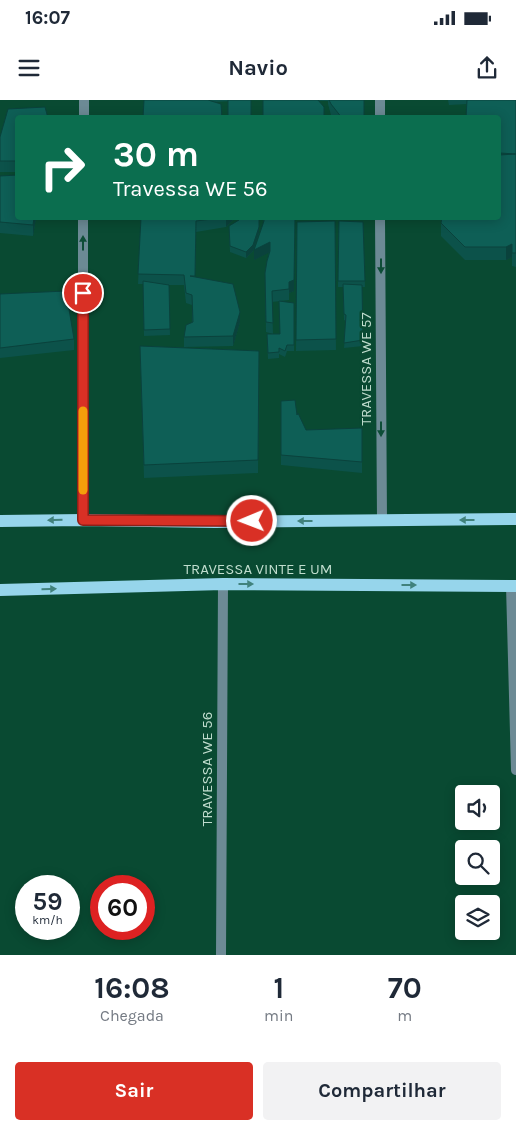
<!DOCTYPE html>
<html lang="pt">
<style>
body{margin:0;font-family:Karla,sans-serif;background:#f2f2f3;color:#1f2937;height:100vh;display:flex;flex-direction:column;font-size:19px;white-space:nowrap}
*{box-sizing:border-box;margin:0}
p{font-size:16px;color:#747a83}
.icon{flex:none;width:28px;height:28px;fill:none;stroke:currentColor;stroke-width:2;stroke-linecap:round;stroke-linejoin:round}
.map{position:relative;height:855px;overflow:hidden}
.drawer{display:flex;flex-direction:column;background:#fff;flex:1}
.drawer>*{flex:none}
.guide{position:absolute;left:15px;top:15px;width:486px;height:105px;border-radius:5px;box-shadow:0 2px 12px #0003;background:#0b6e4f;color:#fff;overflow:hidden}
.controls{position:absolute;left:455px;top:685px;display:grid;gap:10px}
.controls a{display:grid;place-items:center;width:45px;height:45px;border-radius:5px;background:#fff;box-shadow:0 2px 12px #0003;font-size:25px}
.speed{position:absolute;left:15px;top:775px;display:flex;gap:10px;font-size:25px;font-weight:700;text-align:center}
.speed>*{display:grid;place-content:center;width:65px;height:65px;border-radius:50%;background:#fff;box-shadow:0 2px 12px #0003;line-height:1}
.speed small{font-size:12px;font-weight:400}
.speed .limit{border:8px solid #d22;background:#fff;color:#111}
.pin{position:absolute;display:grid;place-items:center;width:42px;height:42px;color:#fff;margin:-21px;border:2px solid #fff;border-radius:50%;box-shadow:0 1px 5px #0007}
.me{position:absolute;width:55px;margin:-28px;rotate:269deg;stroke-linejoin:round;filter:drop-shadow(0 0 4px #0008)}
.turn{display:flex;align-items:center;gap:18px;height:105px;padding:0 15px;font-size:22px}
.turn .icon{width:65px;height:65px;stroke-width:2.5}
.turn b{display:block;font-size:35px;line-height:42px}
.eta{display:flex;justify-content:space-evenly;align-items:center;height:85px;text-align:center}
.eta b{font-size:30px;font-weight:700;line-height:35px}
.primary-button{display:flex;gap:10px;margin-top:auto;padding:10px 15px}
.primary-button a{flex:1;height:58px;border-radius:5px;background:#d93025;color:#fff;font-size:20px;font-weight:700;line-height:58px;text-align:center}
.primary-button a+a{background:#f2f2f3;color:#1f2937}
.status{display:flex;justify-content:space-between;align-items:center;height:35px;padding:0 25px;background:#fff;direction:ltr}
.status svg{height:14px;fill:currentColor}
header{display:flex;justify-content:space-between;align-items:center;height:65px;padding:0 15px;background:#fff;font-size:22px;font-weight:700}
.map>svg:first-child{display:block}
.lines{fill:none;stroke-linecap:round;stroke-linejoin:round}
.minor{stroke:#6c8a95;stroke-width:10}
.primary{stroke:#96d5eb;stroke-width:12}
.wall{fill:#0c524a}
.shaded-wall{fill:#0a423c}
.building{fill:#0e5f56;stroke:#0a423c}
.oneway{fill:#0e4d37}
.oneway2{fill:#41827c}
.route-casing{stroke:#8d1f18;stroke-width:12}
.route{stroke:#d93025;stroke-width:9}
.slow{stroke:#f59e0b;stroke-width:9}
.labels{text-anchor:middle;stroke-width:5;stroke-linejoin:round;paint-order:stroke}
.street-label{font-size:15px;fill:#c0ddce;stroke:#094a32}
</style>
<div class="status"><b>16:07</b><svg viewBox="0 0 49 12"><path d="M0 12V9h3v3zM5 12V6h3v6zM10 12V3h3v9zM15 12V0h3v12zM26 1h20v11H26zM47 4h2v5h-2z"/></svg></div>
<header><svg class="icon" aria-label="menu" viewBox="0 0 24 24"><path d="M4 6h16M4 12h16M4 18h16"/></svg>Navio<svg class="icon" aria-label="share" viewBox="0 0 24 24"><path d="M12 15V3M7 8l5-5 5 5M5 13v7h14v-7"/></svg></header>
<div class="map">
<svg width="516" height="855" viewBox="0 0 516 855">
<rect width="100%" height="100%" fill="#094a32"/>
<g class="lines">
<path class="minor" d="M380 0V18
M84 18V0
M380 118 382 420
M83 420V118
M511 486 516 670
M221 855 223 484"/>
<path class="primary" d="M0 421 83 420 215 422 516 419
M0 490 223 484 516 486"/>
</g>
<path class="wall" d="M144 0H251L214 2Z
M263 0H364V18H333L331 15 328 4V1Z
M448 0H516V167L512 166V157L506 160H465L441 136V123L499 118V18L467 4 449 5Z
M18 18V72H0V37Z
M0 76 18 118H36L33 136 0 133Z
M141 118H233V120L226 127 196 132 195 177 240 222 233 246 184 247V237L192 223V205L186 203 184 185H169L170 235 144 236 143 184H138Z
M263 118H267L294 191 289 193V200L272 202 273 234 266 232 265 173 269 152 254 160 264 123Z
M300 118H329V120H300Z
M337 118H363V120H337Z
M335 121 336 250 296 251 297 122Z
M339 121 363 122 365 187H362L363 246 344 248 346 221 344 220 343 187H338Z
M229 126 259 133 253 151 246 158 230 152Z
M0 194 74 239V250L0 258Z
M294 203V251H287L285 257 279 254V258L268 259 267 234H280Z
M140 246 259 251 258 373 144 378Z
M281 301 297 315 306 330 362 328V373L281 365Z"/>
<path class="shaded-wall" d="M34 118H36L33 136V125Z
M226 118H233V120L226 127Z
M295 119 294 191 289 193V182Z
M259 127V133L253 151 246 158V152Z
M270 142V152L254 160V150Z
M512 144V157L506 160V147Z
M240 212V222L233 246V236Z"/>
<path class="building" d="M144 0H208L221 4 222 18H143Z
M228 0H251V18H228Z
M263 0H318L324 7V18H263Z
M329 0H364V18H342L331 4Z
M467 0H516V54L499 53V18H466Z
M45 7 48 18H18V61H0V37L8 9Z
M516 54V153H512V144L506 147H465L441 123 442 118H499V55Z
M18 75V118H34L33 125 0 122V76Z
M141 118H220L196 121 195 176H190L233 184 240 212 233 236 184 237 186 225 193 222 192 195 186 193 184 175 138 174Z
M239 118H259V127L253 145 246 152 230 146 229 126 239 120Z
M264 118H267V119H295L294 180 289 182V189L272 191 273 223 266 222 265 173 267 161 270 151V142L254 150 264 121Z
M335 121 336 239 296 240 297 122Z
M339 121 363 122 365 181H338Z
M143 181 169 185 170 229 144 230Z
M343 184 362 185 363 240 344 243 346 215 344 214Z
M66 191 74 239 0 248V194Z
M279 201 294 203V245H287L285 251 279 248V252L268 253 267 234H280Z
M140 246 259 251 258 360 144 365Z
M295 300 297 315 298 313 306 330 362 328V362L281 355V301Z"/>
<defs><path id="oneway-solid" d="M-6-.8H1V-3.2L6.5 0L1 3.2V.8H-6Z" transform="scale(1.25)"/></defs>
<g class="oneway">
<use href="#oneway-solid" transform="translate(83 143) rotate(-90)"/>
<use href="#oneway-solid" transform="translate(381 166) rotate(90)"/>
<use href="#oneway-solid" transform="translate(381 329) rotate(90)"/>
</g>
<g class="oneway2">
<use href="#oneway-solid" transform="translate(55 420) rotate(179)"/>
<use href="#oneway-solid" transform="translate(467 420) rotate(180)"/>
<use href="#oneway-solid" transform="translate(305 421) rotate(180)"/>
<use href="#oneway-solid" transform="translate(246 484)"/>
<use href="#oneway-solid" transform="translate(409 485)"/>
<use href="#oneway-solid" transform="translate(49 489) rotate(-1)"/>
</g>
<g class="lines">
<defs>
<path id="route" d="M83 193V420L252 421"/>
</defs>
<use href="#route" class="route-casing"/>
<use href="#route" class="route"/>
<path class="slow" d="M83 390V311"/>
</g>
<g class="labels">
<g class="street-label">
<text transform="translate(366 269) rotate(-90)" y="5">TRAVESSA WE 57</text>
<text x="258" y="474">TRAVESSA VINTE E UM</text>
<text transform="translate(207 669) rotate(-90)" y="5">TRAVESSA WE 56</text>
</g>
</g>
</svg>
<div class="controls">
<a><svg class="icon" aria-label="sound" viewBox="0 0 24 24"><path d="M4 9h4l5-4v14l-5-4H4zM17 9q2 3 0 6"/></svg></a>
<a><svg class="icon" aria-label="search" viewBox="0 0 24 24"><circle cx="10" cy="10" r="6"/><path d="M15 15l6 6"/></svg></a>
<a><svg class="icon" aria-label="layers" viewBox="0 0 24 24"><path d="M12 4l9 5-9 5-9-5zM3 14l9 5 9-5"/></svg></a>
</div>
<div class="speed"><div>59<small>km/h</small></div><div class="limit">60</div></div>
<div class="pin" style="left:83px;top:193px;background:#d93025"><svg class="icon" aria-label="arrive" viewBox="0 0 24 24"><path d="M6 21V4h12l-3 4 3 4H6"/></svg></div>
<svg class="me" style="left:252px;top:421px" viewBox="-20 -20 40 40"><circle r="17" fill="#d93025" stroke="#fff" stroke-width="3"/><path d="M0-11L8 9 0 5-8 9z" fill="#fff"/></svg>
<div class="guide">
<div class="turn"><svg class="icon" aria-label="right" viewBox="0 0 24 24"><path d="M7 20v-9h11M14 6l5 5-5 5"/></svg><div><b>30 m</b>Travessa WE 56</div></div>
</div>
</div>
<section class="drawer">
<div class="eta">
<div><b>16:08</b><p>Chegada</p></div>
<div><b>1</b><p>min</p></div>
<div><b>70</b><p>m</p></div>
</div>
<div class="primary-button"><a>Sair</a><a>Compartilhar</a></div>
</section>
